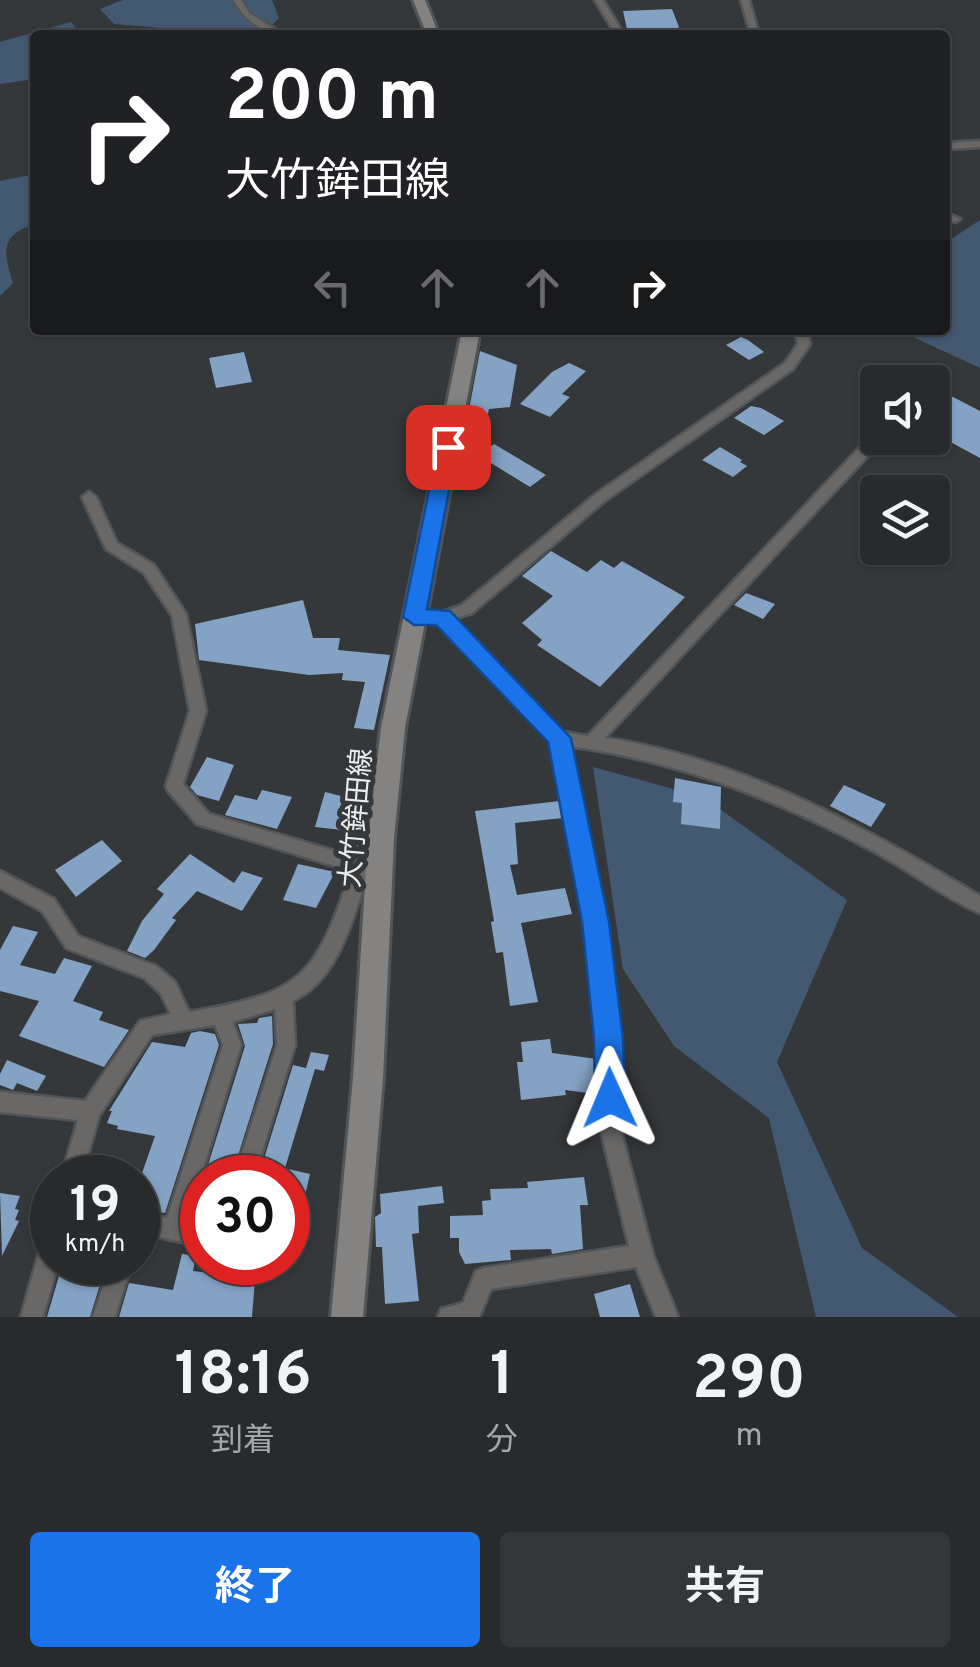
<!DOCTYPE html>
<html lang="ja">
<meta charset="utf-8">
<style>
body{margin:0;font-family:Overpass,"Noto Sans JP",sans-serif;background:#343638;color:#f1f3f6;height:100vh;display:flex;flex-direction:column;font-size:38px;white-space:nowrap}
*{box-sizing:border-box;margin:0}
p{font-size:32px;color:#a5a7a9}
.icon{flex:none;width:55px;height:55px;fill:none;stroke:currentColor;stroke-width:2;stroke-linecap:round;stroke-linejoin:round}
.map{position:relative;height:1317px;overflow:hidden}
.details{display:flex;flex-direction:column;background:#282a2c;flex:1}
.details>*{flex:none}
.guide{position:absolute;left:30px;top:30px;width:920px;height:305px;border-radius:10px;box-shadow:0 2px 8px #0004,0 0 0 2px #444648;background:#202124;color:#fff;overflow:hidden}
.controls{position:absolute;left:860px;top:365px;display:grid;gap:20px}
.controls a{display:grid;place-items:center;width:90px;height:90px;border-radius:10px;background:#282a2c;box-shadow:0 2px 8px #0004,0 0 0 2px #444648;font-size:50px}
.speed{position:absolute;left:30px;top:1155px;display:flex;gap:20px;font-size:50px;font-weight:700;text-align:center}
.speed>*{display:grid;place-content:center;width:130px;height:130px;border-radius:50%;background:#282a2c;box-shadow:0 2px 8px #0004,0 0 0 2px #444648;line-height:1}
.speed small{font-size:25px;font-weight:400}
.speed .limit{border:15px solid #d22;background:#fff;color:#111}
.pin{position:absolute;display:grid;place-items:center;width:85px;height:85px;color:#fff;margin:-42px;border-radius:20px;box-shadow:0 5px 15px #0006}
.me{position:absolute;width:110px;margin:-55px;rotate:359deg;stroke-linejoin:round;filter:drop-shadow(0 0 8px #0008)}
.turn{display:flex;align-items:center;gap:35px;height:210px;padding:0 30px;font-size:45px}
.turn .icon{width:130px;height:130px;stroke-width:2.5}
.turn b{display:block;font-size:70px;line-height:85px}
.lanes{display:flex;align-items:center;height:95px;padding:0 30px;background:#0003;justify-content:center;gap:50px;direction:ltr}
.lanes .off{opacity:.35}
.eta{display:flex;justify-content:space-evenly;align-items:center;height:170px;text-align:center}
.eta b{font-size:60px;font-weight:700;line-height:70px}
.action{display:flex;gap:20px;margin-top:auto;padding:20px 30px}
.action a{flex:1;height:115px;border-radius:10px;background:#1a73e8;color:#fff;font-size:40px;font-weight:700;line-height:115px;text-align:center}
.action a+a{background:#343638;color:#f1f3f6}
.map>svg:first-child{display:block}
.green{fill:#435971}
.building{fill:#84a2c3}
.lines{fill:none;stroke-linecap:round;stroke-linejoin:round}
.minor-casing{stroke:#525558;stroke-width:5}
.secondary-casing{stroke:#525558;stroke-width:6}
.minor{fill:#696867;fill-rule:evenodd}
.secondary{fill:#858381;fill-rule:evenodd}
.route{fill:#1a73e8;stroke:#114b97;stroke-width:2.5}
.labels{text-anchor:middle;stroke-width:10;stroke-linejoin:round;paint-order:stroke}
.street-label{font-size:28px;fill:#eaecee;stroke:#35383b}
</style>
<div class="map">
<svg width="980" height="1317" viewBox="0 0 980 1317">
<rect width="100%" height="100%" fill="#35383b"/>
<path class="green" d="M123 0H272L279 18C255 46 204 35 169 35L161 28 114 24 100 9Z
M71 22 81 35H35V79L0 84V42Z
M35 174V224C0 235 3 251 13 283L0 296V181Z
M980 220V368L898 330H945V243Z
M593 767 703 797 847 900 777 1062 862 1248 958 1317H816L769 1118 674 1046 623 969Z"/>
<path class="building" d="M672 9 679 27 676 30 628 34 623 11Z
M741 337 748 340 764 352 749 360 726 345Z
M480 351 517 365 510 407 489 409 486 423 469 422 468 415Z
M244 352 252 382 216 388 209 358Z
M569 363 586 371 562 394 570 397 550 417 520 404 552 372Z
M932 386 980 411V458L932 432Z
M751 406 761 408 784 421 764 435 734 418Z
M494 444 546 475 530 487 478 455Z
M720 447 742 460 740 462 747 466 733 477 702 460Z
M551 551 587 572 601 560 614 568 622 561 685 597 600 687 537 645 542 640 522 623 553 596 522 576Z
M746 593 775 604 763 619 734 605Z
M303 600 313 638H340L338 650 390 655 374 730 354 728 365 682 342 680 343 673 309 675 199 660 195 624Z
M207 757 234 765 219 801 197 795 190 787Z
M675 778 721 787 720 829 681 824 682 803 673 802Z
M844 785 886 804 871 827 830 806Z
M262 790 292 797 277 829 225 815 235 795 257 800Z
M325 792 353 799 345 830 363 832 359 850 338 848 342 830 315 827Z
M560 801 563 818 515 823 518 864 510 865 517 895 565 888 572 914 521 923 538 1002 510 1006 503 952 496 953 491 922 494 921 475 811Z
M102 840 122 861 76 897 55 870Z
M190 854 234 883 242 871 263 878 242 911 197 891 172 918 176 920 154 950 145 958 127 951 142 921 164 894 157 889Z
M298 864 335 872 316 908 283 900Z
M13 926 38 932 20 965 55 974 64 958 92 966 73 1001 103 1012 99 1020 129 1030 104 1067 19 1036 39 1001 0 991V950Z
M272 1016 273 1044 231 1178H204L245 1046 238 1024 257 1023 259 1018Z
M200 1031 215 1034 219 1045 165 1213 138 1210 141 1176 155 1136 117 1129 118 1126 107 1123 112 1111H109L152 1042 185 1047 191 1033Z
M550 1039 552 1053 597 1059 596 1094 565 1090 566 1095 521 1100 517 1062H523L521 1042Z
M311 1052 329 1055 324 1071 315 1069 282 1178H258L293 1065 306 1068Z
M7 1060 46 1076 37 1091 17 1083 13 1090 0 1085V1074Z
M288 1169 310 1174 302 1209 288 1207Z
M584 1177 588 1205H580L583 1249 552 1254 551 1249 510 1250 511 1260 465 1264 459 1252V1238H450V1216L483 1215 482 1201 491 1200 490 1189 528 1188 527 1182Z
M442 1186 444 1203 418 1206 419 1233 412 1234 419 1301 385 1304 382 1247H376L375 1217 381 1213 380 1194Z
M0 1193 20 1196 15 1209 19 1210 15 1220 19 1221 2 1256Z
M182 1254 196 1256 193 1271 255 1279 252 1317H119L129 1283 173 1290Z
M68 1262 106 1265 90 1317H47L61 1269 66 1270Z
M630 1284 640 1317H600L594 1294Z"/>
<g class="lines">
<defs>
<path id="minor" d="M233 0H241L250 14 285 35C262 35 244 18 233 0Z
M595 0H603L624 35H616Z
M741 0H749L759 35H751Z
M980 141V147L945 149V143Z
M945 212 960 219 955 222 945 219Z
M795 330H807L810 344 793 369 606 500 472 613 453 619 563 732 588 736 866 441H876V447L605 738C738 757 867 828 980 896V913C946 899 907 869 873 851 776 799 678 761 569 746L605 922 618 1037 622 1135 653 1255 678 1317H656L636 1267 491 1289 479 1317H438L441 1309 463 1303 476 1271 484 1268 629 1246 602 1135 600 1037 587 922 552 741 438 622H414L407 617 414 612H442L462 605 596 494 785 363 798 344Z
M89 492 96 497 117 543 154 565 186 614 206 711 183 784 209 814 379 864 385 867 388 872 385 877 379 880 367 876C352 920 339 979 293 1001L295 1045 254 1178H234L277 1045 275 1009 233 1022 241 1045 187 1222 202 1226V1246L138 1233V1213L167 1218 223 1045 215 1025 152 1035 99 1116 81 1178H61L78 1120 0 1112V1092L85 1101 140 1021 171 1014 161 994 144 978 66 948 42 911 0 888V871L54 899 78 936 156 966 175 982 189 1012C303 993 315 978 351 871L197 824 168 791 166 786 190 711 172 615 144 573 106 549 82 497Z
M52 1235V1262H58L43 1317H21L41 1246 45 1239Z
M111 1262H132L115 1317H93Z"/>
<path id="secondary" d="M413 0H425L439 35H427Z
M462 330H480L405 728 394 838 383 1078 363 1317H331L353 1078 368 838 381 728Z"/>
</defs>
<use href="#minor" class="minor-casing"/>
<use href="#secondary" class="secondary-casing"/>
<use href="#minor" class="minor"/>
<use href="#secondary" class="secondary"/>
</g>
<path class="route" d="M448 441 457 447 427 609 450 611 571 738 609 922 623 1038 625 1098 620 1108 610 1113 599 1108 595 1098 594 1038 582 922 548 742 436 625H414L403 617 438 447Z"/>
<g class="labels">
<g class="street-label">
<text transform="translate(355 818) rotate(-85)" y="10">大竹鉾田線</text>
</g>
</g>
</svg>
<div class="controls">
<a><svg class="icon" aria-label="sound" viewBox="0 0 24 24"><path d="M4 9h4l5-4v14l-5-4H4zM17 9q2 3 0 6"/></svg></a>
<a><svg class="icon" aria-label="layers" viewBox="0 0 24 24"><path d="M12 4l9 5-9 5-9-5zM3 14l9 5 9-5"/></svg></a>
</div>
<div class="speed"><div>19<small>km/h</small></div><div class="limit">30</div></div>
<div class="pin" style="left:448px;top:447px;background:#d93025"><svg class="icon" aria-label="arrive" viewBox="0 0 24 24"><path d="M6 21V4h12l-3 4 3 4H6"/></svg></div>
<svg class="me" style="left:610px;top:1098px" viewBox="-20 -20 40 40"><path d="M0-17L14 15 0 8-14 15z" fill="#1a73e8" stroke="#fff" stroke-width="4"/></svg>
<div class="guide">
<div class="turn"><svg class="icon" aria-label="right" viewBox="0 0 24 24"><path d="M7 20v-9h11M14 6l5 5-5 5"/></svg><div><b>200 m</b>大竹鉾田線</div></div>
<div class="lanes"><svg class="icon off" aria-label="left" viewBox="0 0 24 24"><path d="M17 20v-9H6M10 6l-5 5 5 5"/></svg><svg class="icon off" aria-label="ahead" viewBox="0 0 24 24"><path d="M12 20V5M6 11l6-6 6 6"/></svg><svg class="icon off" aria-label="ahead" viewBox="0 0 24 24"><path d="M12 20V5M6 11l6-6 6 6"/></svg><svg class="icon" aria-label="right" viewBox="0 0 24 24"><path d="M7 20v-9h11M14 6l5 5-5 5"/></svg></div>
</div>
</div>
<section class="details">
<div class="eta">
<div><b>18:16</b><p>到着</p></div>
<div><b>1</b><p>分</p></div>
<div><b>290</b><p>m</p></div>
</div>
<div class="action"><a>終了</a><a>共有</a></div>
</section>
